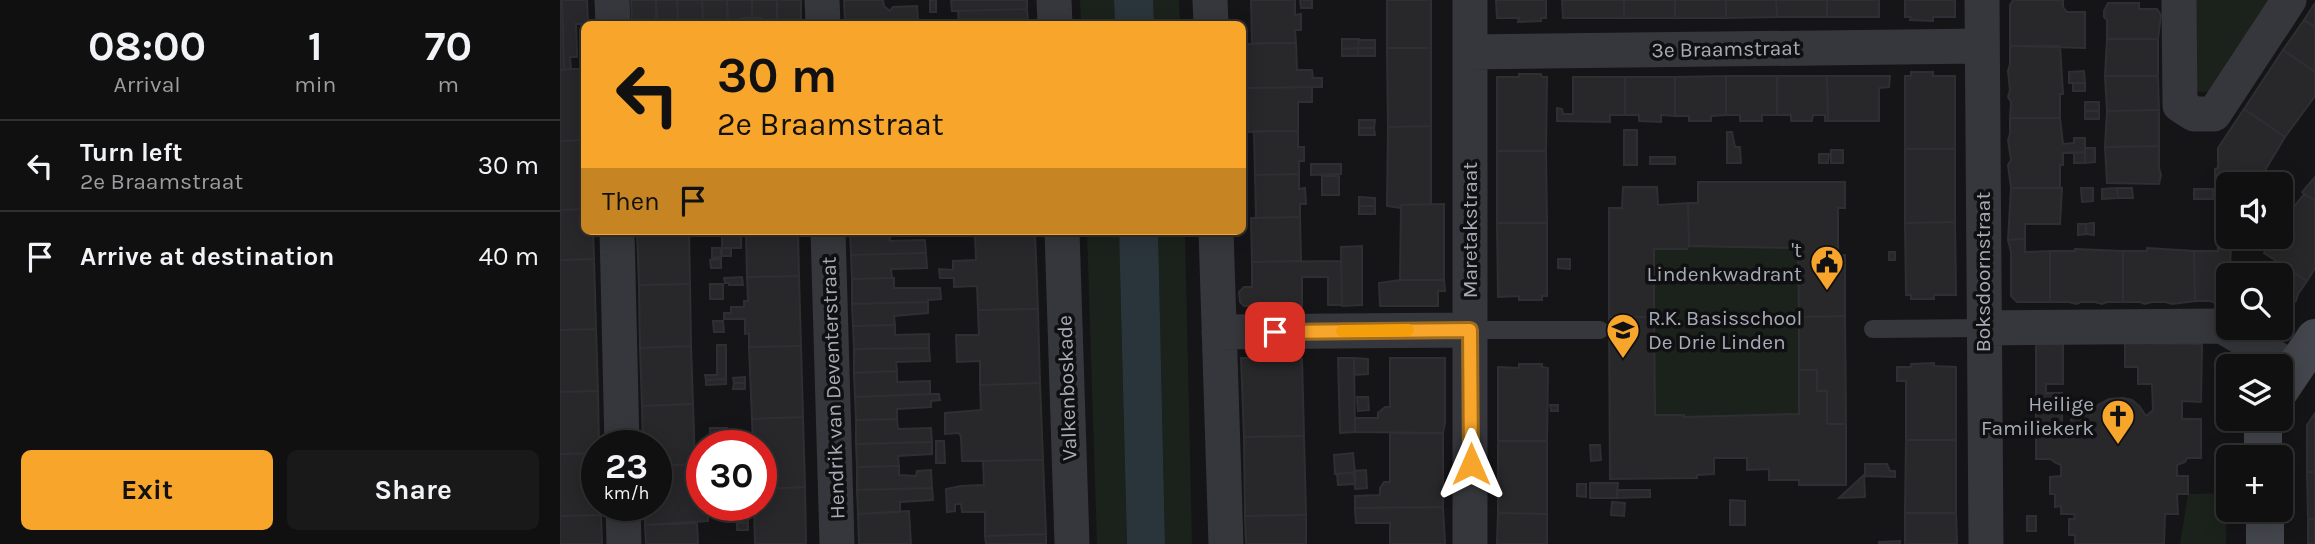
<!DOCTYPE html>
<style>
body{margin:0;font-family:Karla,sans-serif;background:#19191a;color:#f1f3f6;height:100vh;display:flex;flex-direction:column;font-size:26px;white-space:nowrap}
*{box-sizing:border-box;margin:0}
p{font-size:23px;color:#9c9d9f}
.icon{flex:none;width:38px;height:38px;fill:none;stroke:currentColor;stroke-width:2;stroke-linecap:round;stroke-linejoin:round}
.map{position:relative;flex:1;overflow:hidden}
.drawer{display:flex;flex-direction:column;background:#101011;width:560px}
.drawer>*{flex:none}
.hud{position:absolute;left:21px;top:21px;width:665px;height:214px;border-radius:10px;box-shadow:0 4px 18px #0003,0 0 0 2px #303031;background:#f8a62b;color:#111;overflow:hidden}
.controls{position:absolute;left:1656px;top:172px;display:grid;gap:14px}
.controls a{display:grid;place-items:center;width:77px;height:77px;border-radius:10px;background:#101011;box-shadow:0 4px 18px #0003,0 0 0 2px #303031;font-size:35px}
.speed{position:absolute;left:21px;top:430px;display:flex;gap:14px;font-size:35px;font-weight:700;text-align:center}
.speed>*{display:grid;place-content:center;width:91px;height:91px;border-radius:50%;background:#101011;box-shadow:0 4px 18px #0003,0 0 0 2px #303031;line-height:1}
.speed small{font-size:18px;font-weight:400}
.speed .limit{border:10px solid #d22;background:#fff;color:#111}
.pin{position:absolute;display:grid;place-items:center;width:60px;height:60px;color:#fff;margin:-30px;border-radius:14px;box-shadow:0 4px 10px #0006}
.me{position:absolute;width:77px;margin:-38px;rotate:0deg;stroke-linejoin:round;filter:drop-shadow(0 0 5px #0008)}
.turn{display:flex;align-items:center;gap:24px;height:147px;padding:0 21px;font-size:32px}
.turn .icon{width:91px;height:91px;stroke-width:2.5}
.turn b{display:block;font-size:49px;line-height:60px}
.then{display:flex;align-items:center;height:66px;padding:0 21px;background:#0003;gap:14px;font-size:26px}
.eta{display:flex;justify-content:space-evenly;align-items:center;height:119px;text-align:center}
.eta b{font-size:42px;font-weight:700;line-height:49px}
.primary-button{display:flex;gap:14px;margin-top:auto;padding:14px 21px}
.primary-button a{flex:1;height:80px;border-radius:10px;background:#f8a62b;color:#111;font-size:28px;font-weight:700;line-height:80px;text-align:center}
.primary-button a+a{background:#19191a;color:#f1f3f6}
ul{padding:0;list-style:none}
li{display:flex;align-items:center;gap:21px;height:91px;padding:0 21px;border-top:2px solid #303031}
li div{flex:1}
li b{display:block;font-size:26px}
li em{font-style:normal}
main{display:flex;flex:1;min-height:0}
.map>svg:first-child{display:block}
.green{fill:#1b221b}
.water{fill:#2a353b}
.building{fill:#28282b;stroke:#2f2f33;stroke-width:2}
.lines{fill:none;stroke-linecap:round;stroke-linejoin:round}
.lane{stroke:#36373c;stroke-width:18}
.street{stroke:#36373c;stroke-width:35}
.secondary{stroke:#43464c;stroke-width:38}
.route-casing{stroke:#a16c1c;stroke-width:18}
.route{stroke:#f8a62b;stroke-width:12}
.slow{stroke:#f59e0b;stroke-width:12}
.labels{text-anchor:middle;stroke-width:7;stroke-linejoin:round;paint-order:stroke}
.street-label{font-size:21px;fill:#a6acb7;stroke:#101012}
.poi-label{font-size:21px;fill:#a6acb7;stroke:#101012;text-anchor:end}
</style>
<main>
<section class="drawer">
<div class="eta">
<div><b>08:00</b><p>Arrival</p></div>
<div><b>1</b><p>min</p></div>
<div><b>70</b><p>m</p></div>
</div>
<ul>
<li><svg class="icon" aria-label="left" viewBox="0 0 24 24"><path d="M17 20v-9H6M10 6l-5 5 5 5"/></svg><div><b>Turn left</b><p>2e Braamstraat</p></div><em>30 m</em></li>
<li><svg class="icon" aria-label="arrive" viewBox="0 0 24 24"><path d="M6 21V4h12l-3 4 3 4H6"/></svg><div><b>Arrive at destination</b></div><em>40 m</em></li>
</ul>
<div class="primary-button"><a>Exit</a><a>Share</a></div>
</section>
<div class="map">
<svg width="1755" height="544" viewBox="0 0 1755 544">
<rect width="100%" height="100%" fill="#151517"/>
<path class="green" d="M520 0H554L555 24H521Z
M593 0H619L620 24H594Z
M1633 0H1716L1656 91 1640 92 1631 88Z
M527 231H559L567 544H537Z
M598 231H625L632 544H605Z
M1152 246 1238 248 1239 414 1124 417V415H1095L1094 249Z
M1667 493 1666 544H1620L1628 494Z"/>
<path class="water" d="M554 0H593L594 24H555Z
M559 231H598L605 544H567Z"/>
<path class="building" d="M0 0H2L4 70H0Z
M2 0H27L28 24H16L17 57H10L11 69 4 70Z
M71 0H96V23L72 24Z
M96 0H117L118 24H106V21H97Z
M117 0H142L143 20H133V24H118Z
M142 0H167L168 24H154V20H143Z
M167 0H192V18H181L182 24H168Z
M192 0H217V24H203L202 18H192Z
M217 0H241V24H217Z
M284 0H323L324 6 330 11 333 7 357 6 358 20 285 21Z
M370 0H376V12H370Z
M391 0H467V9L392 11Z
M691 0H735V15L741 14V30H735L736 43H692Z
M740 0H752V8H741Z
M827 0H871V48H827Z
M936 0H986V18H981V21L958 22 959 18H937Z
M1002 0H1064V18H1003Z
M1064 0H1115V18H1064Z
M1115 0H1166V18H1115Z
M1166 0H1216L1217 17 1166 18Z
M1216 0H1267V17H1217Z
M1267 0H1319V17H1267Z
M1345 0H1395V17H1373V21L1350 20 1351 17H1345Z
M1453 0H1503V7L1507 12H1525V48L1450 46V5Z
M1548 3H1579V9H1597L1601 15 1598 39H1547V20L1544 17V11Z
M1755 3V27L1744 20Z
M467 9 468 24H399L398 11Z
M358 20V24H285V21Z
M1744 20 1755 27V72L1723 50Z
M782 39H799L798 48 782 49Z
M1547 39H1598V76H1545Z
M799 40H815V48H798Z
M736 43 737 70H752L753 78H762V87L687 88 686 44Z
M1450 46H1500L1503 94H1500V118H1450L1451 102 1448 97 1450 90 1448 71 1450 64Z
M798 48H815V56H798Z
M798 48V56H782V49Z
M827 48H871V126L828 127Z
M1723 50 1755 72V96L1725 137 1684 109Z
M11 69H24V140L0 141V70Z
M1524 71 1525 83H1509V72Z
M1351 72H1373V76H1395V149H1345V76H1351Z
M959 74H981L982 77H987L986 151H937V77H959Z
M1166 76H1217V115H1202V121H1180V115H1166Z
M1166 76V115L1151 116V121H1129V116H1115V77Z
M1217 76H1267L1268 121H1265V115H1253L1252 121H1231V115H1217Z
M1267 76H1330L1329 87 1319 88V121H1268Z
M1545 76H1598L1599 110 1547 111Z
M1013 77H1065V115H1050V122L997 121V108L1002 109 1003 114H1013Z
M1065 77H1115V116L1101 115V122L1079 121V115H1065Z
M1513 83H1525V91H1513Z
M752 87V102H738V131L688 132 687 88Z
M1525 102H1539V111H1525Z
M1684 109 1725 137 1701 177 1697 174 1692 182H1658L1655 179V169L1658 168V148Z
M1599 110V146L1545 147 1547 111Z
M1525 111H1539V119H1525Z
M1450 118H1500L1503 144 1514 143V138H1525V152L1503 153V165H1500V188H1451L1448 165 1451 160 1448 140 1450 134Z
M799 120H815L814 128H799Z
M871 126V204L841 205V208L827 206 828 127Z
M799 128H814L815 135H799Z
M1064 130H1077V165H1064Z
M694 131H738V147H744V161H739V174L695 175Z
M1167 132H1172L1175 147H1180L1181 163H1167Z
M24 140V209L0 210V141Z
M1599 146V168L1601 175 1599 184 1547 183 1545 147Z
M1525 148H1535V162L1525 163Z
M1345 149H1395V222L1345 223Z
M1271 150H1283V163H1271Z
M937 151H986L987 223H937Z
M1525 152V163H1514V153Z
M1259 154H1269L1268 163H1259Z
M1090 157H1115V164H1090Z
M751 164H781V174L751 175Z
M739 174V189L745 188 746 204H740V217L696 218 695 175Z
M762 176H779V195H762Z
M1755 177V201L1742 192Z
M1138 182H1285V208H1278V256L1285 255V316L1239 317 1238 248 1129 246 1128 203H1138Z
M1063 187H1097L1098 205 1128 203 1129 246 1127 249H1094V317H1049V208H1062Z
M1451 188H1502L1500 224H1465V239L1448 240Z
M1521 188H1533V201L1522 202Z
M1557 188H1572L1573 198H1558Z
M1557 188 1558 198 1542 199V189Z
M1634 189H1653V199H1634Z
M1744 194 1755 201V268L1747 281 1704 253 1716 236H1720V225Z
M799 197 815 198V206H799Z
M884 204V280H840L841 205Z
M799 206H815V214H799Z
M24 209V231H33L34 259 0 260V210Z
M740 217 741 261 692 262 691 218Z
M1395 222 1396 295H1374V299H1351V295H1346L1345 223Z
M937 223H987V296H982V300H959V296L938 297Z
M1534 223V235L1526 234V224Z
M1518 224H1526V234L1518 235Z
M77 231H129L130 284 79 285Z
M162 231H171V235L181 234V248H162Z
M186 231H238L239 276 187 277Z
M330 231V241L365 240 366 253 291 255 290 232Z
M415 231H475V234L415 236Z
M475 234 478 309 418 310 417 286 394 287V278H380L379 269 393 270V261L416 260 415 236Z
M1465 239V252L1490 251V302H1457L1451 296V252L1448 240Z
M802 246V305L782 306 781 247Z
M152 248H161V257L152 258Z
M162 248H171V256H162Z
M1587 248 1634 251 1635 301 1612 304 1606 302H1592L1585 304 1580 302H1563V251H1587Z
M1658 248H1671L1668 301 1657 304 1651 301H1635L1634 251H1658Z
M1515 249 1563 251V302H1547L1542 304 1535 302H1521L1516 304 1509 302H1490V251H1515Z
M1329 252H1335V260H1329Z
M366 253 367 268 331 269 332 278 292 279 291 255Z
M34 259 36 329 0 330V260Z
M161 259V268H151L150 260Z
M998 259H1010V269L998 268Z
M781 261 782 305H768V277H742V306H684L680 302 679 292 684 287H692V262Z
M1718 262 1747 281 1738 294 1736 301 1731 304 1720 320V275H1709Z
M239 276 241 346 189 347V333L185 334V319H164V313H171V307H184V301H188L187 277Z
M182 277 183 285H169V283H165L164 278Z
M332 278H334V288H380L381 299 368 300V302L292 304V279Z
M840 280H884L885 291H878V306H820L819 283Z
M130 284 131 346 80 348 79 285Z
M150 284H163V299H150Z
M368 302V313L334 316 335 325 293 326 292 304Z
M478 309 480 383 420 385V361L397 362 396 335H419L418 310Z
M1285 316 1286 424H1267V391H1257V370H1239V317Z
M1049 317H1094L1095 415H1124V417L1239 414V370H1257V391H1267V424H1286V485H1239V480H1209V469L1187 470V458H1154V474L1137 475V478L1050 479Z
M153 321H163L164 332H154Z
M335 325V335L369 334V348L294 349 293 326Z
M36 329 38 391 0 392V330Z
M1503 343V384H1486V393H1502V428H1511V420L1518 411 1523 410 1531 415 1538 405 1549 399 1563 398 1572 400 1579 406 1586 416 1593 410 1592 384H1578V367H1565V343L1642 344 1641 402 1622 401V419H1641V458H1627L1625 462 1617 465V476H1628V494H1617L1618 514H1605L1604 544H1515V535H1509V519H1515L1514 514H1501V506L1495 507V494H1490V477L1501 476V465L1494 462 1491 459H1476V344Z
M157 345H166V379L146 380 145 375H157Z
M131 346 133 404 82 406 80 348Z
M241 346 243 417 192 419 189 347Z
M369 348 370 361 336 362 337 371 294 373V349Z
M681 358 742 359 744 436 684 437Z
M778 358H794L795 432 780 433Z
M794 358 808 359V374L794 375Z
M830 358H885V423L883 433 795 432V418H818V413L825 407H830Z
M1374 363V366L1396 367V440H1346V381H1337V367H1351V364Z
M959 364H982V367L988 368 987 441H938V367L959 368Z
M337 371V382L370 381V394L295 397 294 373Z
M185 377V383H174L173 378Z
M166 379V384L146 385V380Z
M174 383H185V389H173Z
M480 383 483 460 402 461 401 437 399 433 385 434V413L421 410 420 385Z
M38 391 39 446H37V453L0 454V392Z
M370 394H379L380 400 371 401V407L337 409V419L296 420 295 397Z
M797 397H808L809 410 798 411Z
M133 404 135 464 96 466V446H83L82 406Z
M990 405H998V411H991Z
M1755 413V472H1747V425Z
M243 417 245 487 201 489V446H193L192 419Z
M337 419 338 429 371 428 372 442 296 444V420Z
M150 428H167V439H150Z
M830 433H883V507L795 508V496L820 495V488L824 482H830Z
M744 436 746 515 685 516 684 437Z
M1346 440H1396V513H1345Z
M376 441H384L385 463H376Z
M938 441H987V514L938 513Z
M372 442V454L338 456 339 466 297 467 296 444Z
M1030 445H1040L1041 460 1031 461Z
M37 453V506H41V515L0 516V454Z
M793 453 795 472 775 474 774 455Z
M483 460 486 534 425 536V512H402L401 504H395V511L387 512 386 489 401 486 424 485 423 461Z
M135 464 137 499H142V506H148V521L85 525V506H96V466Z
M1305 464H1327L1330 471H1335V477L1305 476Z
M339 466V475L356 476 357 471 371 470 372 488 297 490V467Z
M806 470 807 488 795 489 794 471Z
M795 472V484L778 485 777 474Z
M1747 472H1755V519H1748Z
M1304 475 1305 497 1279 498 1280 497Z
M1030 483H1058L1057 498H1030Z
M1017 484H1026V497L1017 496Z
M245 487 246 544H195L194 506H201V489Z
M372 488 373 500 340 502V512L298 514 297 490Z
M1057 490H1090V497L1057 498Z
M1170 500 1185 501V525H1170Z
M1052 502 1065 503 1064 516 1051 515Z
M883 507 885 544H830V523H796L795 508Z
M349 511 351 544H299L298 514Z
M938 513 987 514V544H937Z
M1345 513H1396L1397 544H1345Z
M41 515 42 544H0V516Z
M746 515V544H686L685 516Z
M1467 516H1476V531H1467Z
M177 519H188V523H177Z
M1748 519H1755V544H1748Z
M137 523 138 544H86L85 525Z
M177 523H188V530H177Z
M486 534V544H426L425 536Z
M1340 541V544H1319V542Z"/>
<g class="lines">
<path class="lane" d="M1313 329 1424 328
M910 330H1040"/>
<path class="street" d="M52 0 53 24
M262 0 263 24
M494 0 495 24
M650 0 651 24
M910 0V544
M1422 0 1426 544
M1619 0 1620 105 1634 114H1654L1729 0
M910 52 1422 46
M57 231 62 446
M268 231 277 544
M502 231 512 544
M656 231 666 544
M1424 328 1662 326 1734 369
M659 332 910 330
M63 506 64 544"/>
<path class="secondary" d="M1720 390 1755 338
M1703 457V430L1707 418
M1705 509V544"/>
</g>
<g class="lines">
<defs>
<path id="route" d="M715 332 910 330 911 464"/>
</defs>
<use href="#route" class="route-casing"/>
<use href="#route" class="route"/>
<path class="slow" d="M782 331 848 330"/>
</g>
<defs>
<symbol id="civic-pin" viewBox="-11 -11 22 30"><path d="M0 17L-7.5 6A9.5 9.5 0 1 1 7.5 6Z" fill="#f8a62b" stroke="#101012"/><path d="M-.6-6.5H3V-4.5H.6V-3L4-1V1h2V6H-6V1h2V-1L-.6-3ZM-1.2 2.5V6h2.4V2.5Z" fill="#111"/></symbol>
<symbol id="school-pin" viewBox="-11 -11 22 30"><path d="M0 17L-7.5 6A9.5 9.5 0 1 1 7.5 6Z" fill="#f8a62b" stroke="#101012"/><path d="M0-5L7-2L0 1L-7-2ZM-4 1L0 2.5L4 1V4Q0 6-4 4Z" fill="#111"/></symbol>
<symbol id="church-pin" viewBox="-11 -11 22 30"><path d="M0 17L-7.5 6A9.5 9.5 0 1 1 7.5 6Z" fill="#f8a62b" stroke="#101012"/><path d="M-1.2-6h2.4v3.5h3.3v2.4h-3.3V6h-2.4V-.1h-3.3v-2.4h3.3Z" fill="#111"/></symbol>
</defs>
<g fill-rule="evenodd">
<use href="#civic-pin" x="1248" y="243" width="38" height="52"/>
<use href="#school-pin" x="1044" y="311" width="38" height="52"/>
<use href="#church-pin" x="1539" y="397" width="38" height="52"/>
</g>
<g class="labels">
<g class="street-label">
<text transform="translate(1166 49) rotate(-1)" y="7">3e Braamstraat</text>
<text transform="translate(910 230) rotate(-90)" y="7">Maretakstraat</text>
<text transform="translate(1423 272) rotate(-90)" y="7">Boksdoornstraat</text>
<text transform="translate(273 388) rotate(-92)" y="7">Hendrik van Deventerstraat</text>
<text transform="translate(507 388) rotate(-92)" y="7">Valkenboskade</text>
</g>
<g class="poi-label">
<text x="1242" y="257">'t<tspan x="1242" dy="24">Lindenkwadrant</tspan></text>
<text x="1088" y="325" text-anchor="start">R.K. Basisschool<tspan x="1088" dy="24">De Drie Linden</tspan></text>
<text x="1534" y="411">Heilige<tspan x="1534" dy="24">Familiekerk</tspan></text>
</g>
</g>
</svg>
<div class="controls">
<a><svg class="icon" aria-label="sound" viewBox="0 0 24 24"><path d="M4 9h4l5-4v14l-5-4H4zM17 9q2 3 0 6"/></svg></a>
<a><svg class="icon" aria-label="search" viewBox="0 0 24 24"><circle cx="10" cy="10" r="6"/><path d="M15 15l6 6"/></svg></a>
<a><svg class="icon" aria-label="layers" viewBox="0 0 24 24"><path d="M12 4l9 5-9 5-9-5zM3 14l9 5 9-5"/></svg></a>
<a>+</a>
</div>
<div class="speed"><div>23<small>km/h</small></div><div class="limit">30</div></div>
<div class="pin" style="left:715px;top:332px;background:#d93025"><svg class="icon" aria-label="arrive" viewBox="0 0 24 24"><path d="M6 21V4h12l-3 4 3 4H6"/></svg></div>
<svg class="me" style="left:911px;top:464px" viewBox="-20 -20 40 40"><path d="M0-17L14 15 0 8-14 15z" fill="#f8a62b" stroke="#fff" stroke-width="4"/></svg>
<div class="hud">
<div class="turn"><svg class="icon" aria-label="left" viewBox="0 0 24 24"><path d="M17 20v-9H6M10 6l-5 5 5 5"/></svg><div><b>30 m</b>2e Braamstraat</div></div>
<div class="then">Then<svg class="icon" aria-label="arrive" viewBox="0 0 24 24"><path d="M6 21V4h12l-3 4 3 4H6"/></svg></div>
</div>
</div>
</main>
